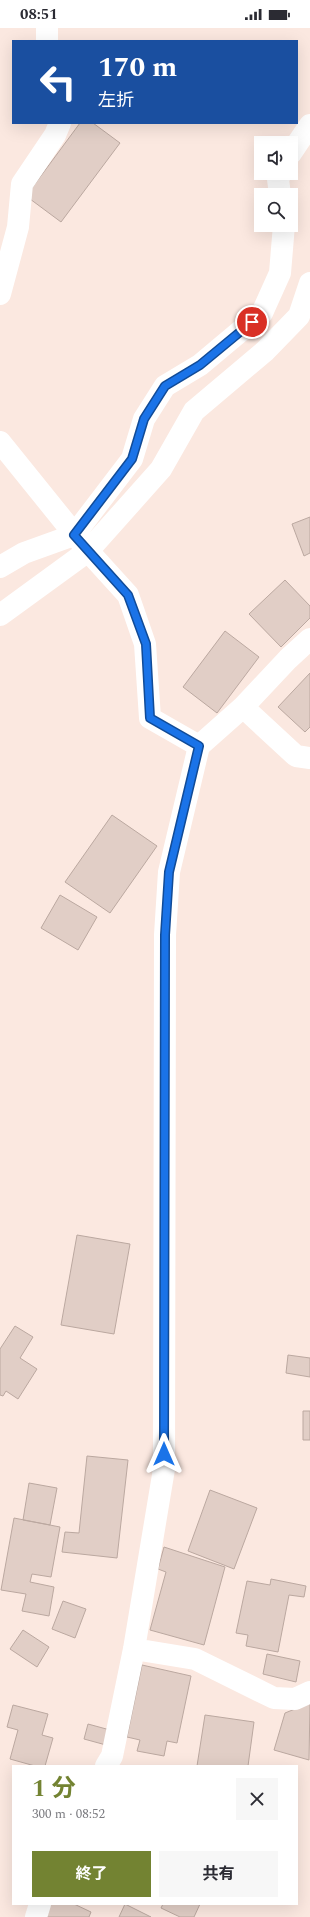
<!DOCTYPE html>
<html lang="ja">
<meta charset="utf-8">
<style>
body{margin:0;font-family:Spectral,"Noto Sans JP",serif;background:#f7f7f7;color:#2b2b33;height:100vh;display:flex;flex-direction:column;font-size:15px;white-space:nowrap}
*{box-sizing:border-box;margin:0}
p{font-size:13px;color:#7c7c81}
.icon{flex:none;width:22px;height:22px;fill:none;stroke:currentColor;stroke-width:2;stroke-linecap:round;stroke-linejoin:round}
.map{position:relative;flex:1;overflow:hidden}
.drawer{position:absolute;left:12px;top:1737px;width:286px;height:140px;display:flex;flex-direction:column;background:#fff;border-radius:0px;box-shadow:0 4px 16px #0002}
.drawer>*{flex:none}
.top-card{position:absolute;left:12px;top:12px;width:286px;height:84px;border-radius:0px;box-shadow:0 4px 16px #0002;background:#1a4fa0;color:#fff;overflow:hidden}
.tools{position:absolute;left:254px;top:108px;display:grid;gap:8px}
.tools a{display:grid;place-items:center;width:44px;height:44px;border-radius:0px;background:#fff;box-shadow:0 4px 16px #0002;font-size:20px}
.pin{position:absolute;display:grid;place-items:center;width:34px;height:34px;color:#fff;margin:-17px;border:2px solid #fff;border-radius:50%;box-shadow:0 1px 4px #0007}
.me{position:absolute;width:44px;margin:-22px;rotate:0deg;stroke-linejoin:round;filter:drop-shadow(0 0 3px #0008)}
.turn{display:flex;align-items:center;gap:14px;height:84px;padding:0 20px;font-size:18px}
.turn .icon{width:52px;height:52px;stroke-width:2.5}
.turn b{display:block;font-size:28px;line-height:34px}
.round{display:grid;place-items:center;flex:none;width:42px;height:42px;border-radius:0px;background:#f7f7f7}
.overview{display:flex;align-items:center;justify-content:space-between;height:68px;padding:0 20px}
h1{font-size:24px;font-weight:700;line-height:30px;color:#738332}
.action{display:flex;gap:8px;margin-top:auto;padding:8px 20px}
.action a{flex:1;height:46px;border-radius:0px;background:#738332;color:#fff;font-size:16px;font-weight:700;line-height:46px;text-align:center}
.action a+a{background:#f7f7f7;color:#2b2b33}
.status{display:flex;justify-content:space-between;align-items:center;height:28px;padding:0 20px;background:#fff;direction:ltr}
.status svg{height:11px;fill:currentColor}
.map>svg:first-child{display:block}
.building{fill:#e1cec6;stroke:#bba8a0}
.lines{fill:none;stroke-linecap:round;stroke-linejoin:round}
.minor{stroke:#fff;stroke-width:22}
.route-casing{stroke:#114b97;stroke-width:10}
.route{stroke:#1a73e8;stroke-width:7}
</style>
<div class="status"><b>08:51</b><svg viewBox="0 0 49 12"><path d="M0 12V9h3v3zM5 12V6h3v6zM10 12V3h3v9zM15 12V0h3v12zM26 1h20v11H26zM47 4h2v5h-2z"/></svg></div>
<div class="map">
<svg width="310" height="1889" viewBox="0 0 310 1889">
<rect width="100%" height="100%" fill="#fbe8e0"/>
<path class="building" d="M80 95H93L120 115 61 194 26 168Z
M310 489V525L304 528 292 496Z
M285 552 310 578V590L281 619 249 586Z
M225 603 259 629 217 685 183 659Z
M310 645V699L305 704 278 679Z
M112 787 157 818 110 885 65 854Z
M60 867 97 889 78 922 41 900Z
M77 1207 130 1216 114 1306 61 1297Z
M15 1298 33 1309 20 1330 37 1341 18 1371 6 1363 3 1368 0 1367V1321Z
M288 1327 310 1330V1349L286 1345Z
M303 1383H310V1412H303Z
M87 1428 128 1432 117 1530 62 1524 65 1504 79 1505Z
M29 1455 57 1460 50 1497 23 1492Z
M210 1462 257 1480 234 1541 188 1523Z
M14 1490 60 1499 51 1549 32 1546 30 1554 54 1559 49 1588 22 1583 26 1566 1 1562Z
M164 1519 225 1539 204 1617 150 1602 166 1544 158 1541Z
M271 1551 306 1558 304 1569 289 1567 278 1624 246 1618 248 1607 236 1605 247 1553 270 1557Z
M63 1573 86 1581 75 1610 52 1601Z
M23 1602 49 1619 37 1639 10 1621Z
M267 1626 300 1633 296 1654 263 1646Z
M142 1637 191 1648 177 1715 167 1713 164 1728 137 1723 140 1712 127 1709Z
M310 1675 309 1732 274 1722 285 1685Z
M13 1677 48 1686 42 1707 53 1710 45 1738H35L10 1731 18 1702 7 1699Z
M205 1687 254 1694 248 1738H197Z
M88 1696 110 1702 106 1717 84 1711Z
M49 1876H74L91 1884 89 1889H43Z
M125 1876 151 1889H119Z
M163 1876H200L194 1889H180L161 1880Z"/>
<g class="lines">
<path class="minor" d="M47 13V0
M291 125 310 97
M280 167 278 151 281 145
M0 266 18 199 22 156 55 107 60 95
M0 414 88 523 128 567 145 616 150 690 199 718
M0 539 24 525 74 507 132 431 144 391 165 358 200 337 262 285 280 245 284 197
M0 587 88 523 161 441 194 383 265 323 299 288 310 255
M243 679 296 728 310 730
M134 1621 195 1631 274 1670 295 1671 310 1664
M106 1738 112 1728 134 1621 164 1441 165 907 169 844 199 718 243 679 288 631 310 611
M36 1889 40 1876"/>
</g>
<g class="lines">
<defs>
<path id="route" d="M164 1426 165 907 169 844 199 718 150 690 146 616 128 567 74 507 132 431 144 391 165 358 200 337 252 294"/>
</defs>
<use href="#route" class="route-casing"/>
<use href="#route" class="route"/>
</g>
</svg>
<div class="tools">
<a><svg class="icon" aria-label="sound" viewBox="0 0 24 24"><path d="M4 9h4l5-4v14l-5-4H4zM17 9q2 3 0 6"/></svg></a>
<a><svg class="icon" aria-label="search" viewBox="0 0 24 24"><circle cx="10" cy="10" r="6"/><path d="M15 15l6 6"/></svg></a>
</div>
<div class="pin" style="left:252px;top:294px;background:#d93025"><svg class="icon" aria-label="arrive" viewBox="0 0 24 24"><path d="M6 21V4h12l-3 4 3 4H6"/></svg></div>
<svg class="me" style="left:164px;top:1426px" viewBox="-20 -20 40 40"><path d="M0-17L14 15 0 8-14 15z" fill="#1a73e8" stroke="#fff" stroke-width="4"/></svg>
<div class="top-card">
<div class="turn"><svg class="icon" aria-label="left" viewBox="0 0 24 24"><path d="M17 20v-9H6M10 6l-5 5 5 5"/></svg><div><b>170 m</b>左折</div></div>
</div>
<section class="drawer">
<div class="overview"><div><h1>1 分</h1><p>300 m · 08:52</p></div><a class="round"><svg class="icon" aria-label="close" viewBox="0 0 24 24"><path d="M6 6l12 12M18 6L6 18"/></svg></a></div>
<div class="action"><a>終了</a><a>共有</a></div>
</section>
</div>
